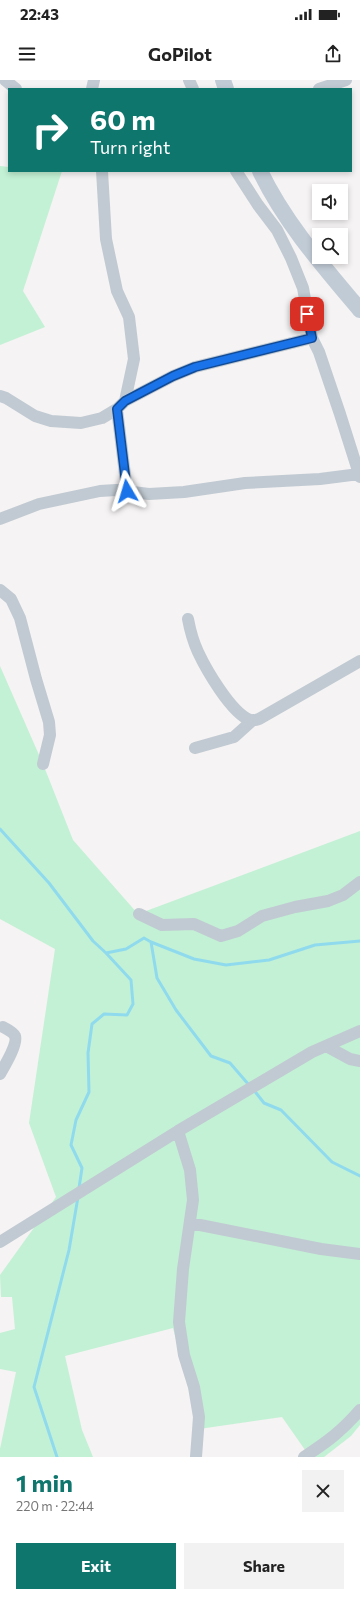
<!DOCTYPE html>
<meta charset="utf-8">
<style>
body{margin:0;font-family:Commissioner,sans-serif;background:#f2f2f2;color:#222;height:100vh;display:flex;flex-direction:column;font-size:15px;white-space:nowrap}
*{box-sizing:border-box;margin:0}
p{font-size:13px;color:#767676}
.icon{flex:none;width:22px;height:22px;fill:none;stroke:currentColor;stroke-width:2;stroke-linecap:round;stroke-linejoin:round}
.map{position:relative;height:1377px;overflow:hidden}
.details{display:flex;flex-direction:column;background:#fff;flex:1}
.details>*{flex:none}
.hud{position:absolute;left:8px;top:8px;width:344px;height:84px;border-radius:0px;box-shadow:0 2px 6px #0003;background:#0f766e;color:#fff;overflow:hidden}
.controls{position:absolute;left:312px;top:104px;display:grid;gap:8px}
.controls a{display:grid;place-items:center;width:36px;height:36px;border-radius:0px;background:#fff;box-shadow:0 2px 6px #0003;font-size:20px}
.pin{position:absolute;display:grid;place-items:center;width:34px;height:34px;color:#fff;margin:-17px;border-radius:8px;box-shadow:0 2px 6px #0006}
.me{position:absolute;width:44px;margin:-22px;rotate:353deg;stroke-linejoin:round;filter:drop-shadow(0 0 3px #0008)}
.turn{display:flex;align-items:center;gap:14px;height:84px;padding:0 16px;font-size:18px}
.turn .icon{width:52px;height:52px;stroke-width:2.5}
.turn b{display:block;font-size:28px;line-height:34px}
.round{display:grid;place-items:center;flex:none;width:42px;height:42px;border-radius:0px;background:#f2f2f2}
.headline{display:flex;align-items:center;justify-content:space-between;height:68px;padding:0 16px}
h1{font-size:24px;font-weight:700;line-height:30px;color:#0f766e}
.action{display:flex;gap:8px;margin-top:auto;padding:8px 16px}
.action a{flex:1;height:46px;border-radius:0px;background:#0f766e;color:#fff;font-size:16px;font-weight:700;line-height:46px;text-align:center}
.action a+a{background:#f2f2f2;color:#222}
.status{display:flex;justify-content:space-between;align-items:center;height:28px;padding:0 20px;background:#fff;direction:ltr}
.status svg{height:11px;fill:currentColor}
header{display:flex;justify-content:space-between;align-items:center;height:52px;padding:0 16px;background:#fff;font-size:18px;font-weight:700}
.map>svg:first-child{display:block}
.green{fill:#c3f1d5}
.lines{fill:none;stroke-linecap:round;stroke-linejoin:round}
.stream{stroke:#90daee;stroke-width:3}
.street{stroke:#c1cad2;stroke-width:12}
.secondary{stroke:#c1cbd6;stroke-width:16}
.route-casing{stroke:#114b97;stroke-width:10}
.route{stroke:#1a73e8;stroke-width:7}
</style>
<div class="status"><b>22:43</b><svg viewBox="0 0 49 12"><path d="M0 12V9h3v3zM5 12V6h3v6zM10 12V3h3v9zM15 12V0h3v12zM26 1h20v11H26zM47 4h2v5h-2z"/></svg></div>
<header><svg class="icon" aria-label="menu" viewBox="0 0 24 24"><path d="M4 6h16M4 12h16M4 18h16"/></svg>GoPilot<svg class="icon" aria-label="share" viewBox="0 0 24 24"><path d="M12 15V3M7 8l5-5 5 5M5 13v7h14v-7"/></svg></header>
<div class="map">
<svg width="360" height="1377" viewBox="0 0 360 1377">
<rect width="100%" height="100%" fill="#f5f3f3"/>
<path class="green" d="M0 86 9 87V91H62L23 211 45 247 0 265Z
M0 586 43 684 73 760 138 834 360 751V1345L351 1356 324 1377H310L282 1337 199 1349 173 1248 65 1276 82 1350 93 1377H0V1369L16 1292 0 1289V1253L15 1249 12 1217H1L0 1195 56 1117 29 1043 55 869 0 839Z"/>
<g class="lines">
<path class="stream" d="M0 749 49 803 93 861 106 873 126 869 144 858 151 862 157 898 176 930 211 976 230 983 249 1005
M151 862 194 879 226 885 269 880 315 865 360 861
M253 1009 264 1023 281 1030 332 1082 360 1096
M79 1108 82 1088 71 1065 76 1040 89 1012 88 973 92 944 104 934 127 935 133 924 131 900 106 873
M57 1377 34 1307 69 1170 78 1117"/>
<path class="street" d="M5 0 16 9
M189 0 193 9
M92 9 94 0
M319 9 346 0
M102 91 106 159 117 211 129 237 134 279 125 321
M236 91 258 125 277 150 291 178 303 208 312 258 319 272 340 334 360 397
M0 316 6 318 35 336 51 341 81 343 102 338 117 329 125 321 173 296 195 287 312 258
M117 329 127 411
M0 439 39 424 100 411 116 410 149 414 184 412 245 403 320 399 359 394
M0 510 11 519 20 538 36 599 49 642 50 655 43 684
M188 539C190 550 193 561 198 572 206 589 231 633 250 640 253 641 256 640 259 639L360 581
M195 668 234 657 253 640
M139 834 162 845 194 844 221 856 238 851 262 836 295 827 328 821 343 815 360 802
M326 966 350 979 360 981
M0 994C4 987 18 964 15 956 13 952 7 949 3 947
M178 1051 190 1090 193 1120 183 1189 179 1242 184 1275 194 1307 199 1337 196 1377
M190 1143 321 1169 360 1174
M0 1162 178 1051 312 972 360 951
M304 1377C327 1362 342 1351 360 1330"/>
<path class="secondary" d="M223 0 226 9
M260 91C285 143 323 186 360 230"/>
</g>
<g class="lines">
<defs>
<path id="route" d="M127 411 117 329 125 321 173 296 195 287 312 258 307 234"/>
</defs>
<use href="#route" class="route-casing"/>
<use href="#route" class="route"/>
</g>
</svg>
<div class="controls">
<a><svg class="icon" aria-label="sound" viewBox="0 0 24 24"><path d="M4 9h4l5-4v14l-5-4H4zM17 9q2 3 0 6"/></svg></a>
<a><svg class="icon" aria-label="search" viewBox="0 0 24 24"><circle cx="10" cy="10" r="6"/><path d="M15 15l6 6"/></svg></a>
</div>
<div class="pin" style="left:307px;top:234px;background:#d93025"><svg class="icon" aria-label="arrive" viewBox="0 0 24 24"><path d="M6 21V4h12l-3 4 3 4H6"/></svg></div>
<svg class="me" style="left:127px;top:411px" viewBox="-20 -20 40 40"><path d="M0-17L14 15 0 8-14 15z" fill="#1a73e8" stroke="#fff" stroke-width="4"/></svg>
<div class="hud">
<div class="turn"><svg class="icon" aria-label="right" viewBox="0 0 24 24"><path d="M7 20v-9h11M14 6l5 5-5 5"/></svg><div><b>60 m</b>Turn right</div></div>
</div>
</div>
<section class="details">
<div class="headline"><div><h1>1 min</h1><p>220 m · 22:44</p></div><a class="round"><svg class="icon" aria-label="close" viewBox="0 0 24 24"><path d="M6 6l12 12M18 6L6 18"/></svg></a></div>
<div class="action"><a>Exit</a><a>Share</a></div>
</section>
